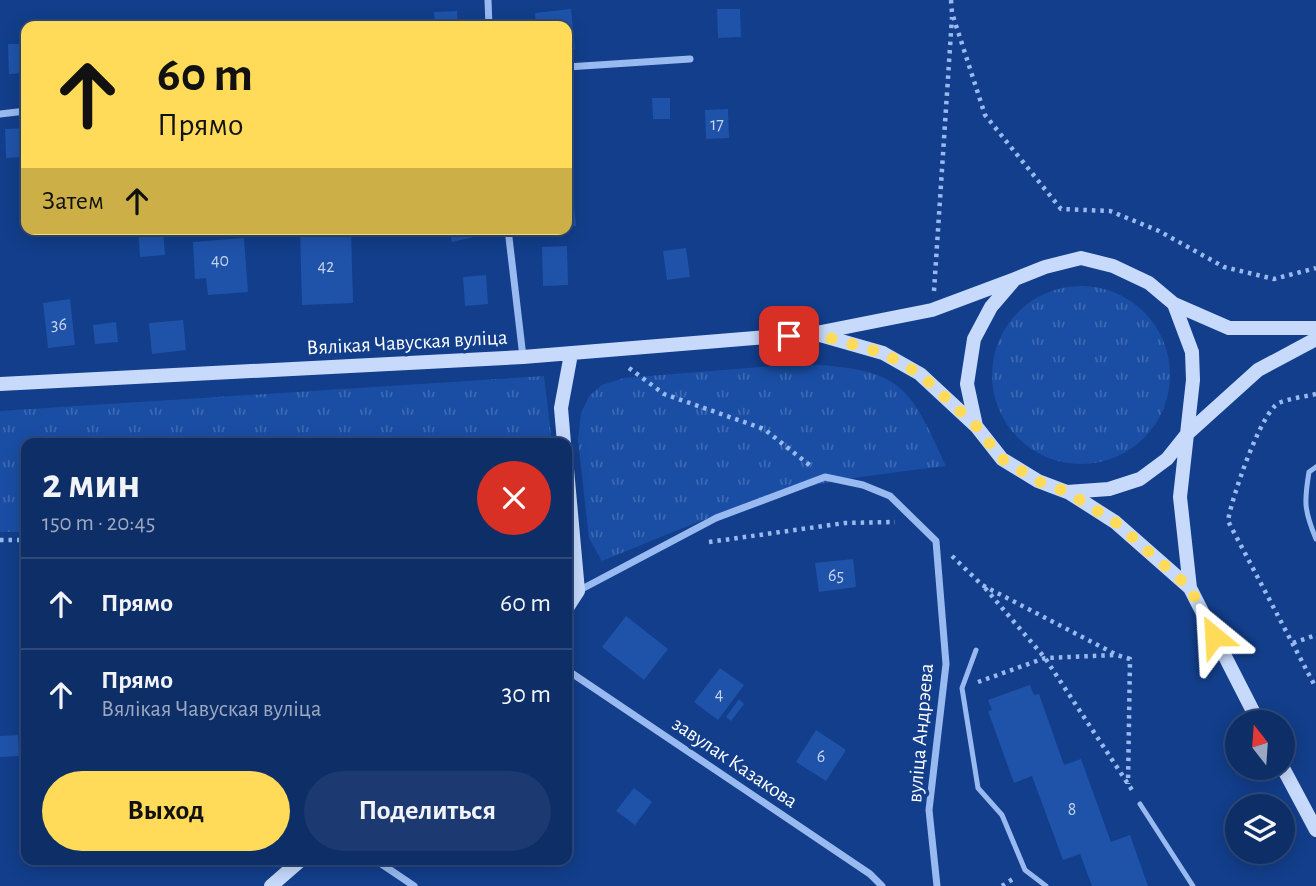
<!DOCTYPE html>
<html lang="ru">
<meta charset="utf-8">
<style>
body{margin:0;font-family:"Alegreya Sans",sans-serif;background:#1c3a71;color:#f1f3f6;height:100vh;display:flex;flex-direction:column;font-size:26px;white-space:nowrap}
*{box-sizing:border-box;margin:0}
p{font-size:23px;color:#9ba8c0}
.icon{flex:none;width:38px;height:38px;fill:none;stroke:currentColor;stroke-width:2;stroke-linecap:round;stroke-linejoin:round}
.map{position:relative;flex:1;overflow:hidden}
.side{position:absolute;left:21px;top:438px;width:551px;height:427px;display:flex;flex-direction:column;background:#0e2e68;border-radius:14px;box-shadow:0 4px 18px #0003,0 0 0 2px #2e4a7c}
.side>*{flex:none}
.hud{position:absolute;left:21px;top:21px;width:551px;height:214px;border-radius:14px;box-shadow:0 4px 18px #0003,0 0 0 2px #2e4a7c;background:#ffdb59;color:#111;overflow:hidden}
.needle{width:46px;rotate:343deg}
.controls{position:absolute;left:1225px;top:710px;display:grid;gap:14px}
.controls a{display:grid;place-items:center;width:70px;height:70px;border-radius:50%;background:#0e2e68;box-shadow:0 4px 18px #0003,0 0 0 2px #2e4a7c;font-size:35px}
.pin{position:absolute;display:grid;place-items:center;width:60px;height:60px;color:#fff;margin:-30px;border-radius:14px;box-shadow:0 4px 10px #0006}
.me{position:absolute;width:77px;margin:-38px;rotate:333deg;stroke-linejoin:round;filter:drop-shadow(0 0 5px #0008)}
.turn{display:flex;align-items:center;gap:24px;height:147px;padding:0 21px;font-size:32px}
.turn .icon{width:91px;height:91px;stroke-width:2.5}
.turn b{display:block;font-size:49px;line-height:60px}
.then{display:flex;align-items:center;height:66px;padding:0 21px;background:#0003;gap:14px;font-size:26px}
.round{display:grid;place-items:center;flex:none;width:74px;height:74px;border-radius:37px;background:#1c3a71}
.headline{display:flex;align-items:center;justify-content:space-between;height:119px;padding:0 21px}
h1{font-size:42px;font-weight:700;line-height:52px}
.button{display:flex;gap:14px;margin-top:auto;padding:14px 21px}
.button a{flex:1;height:80px;border-radius:42px;background:#ffdb59;color:#111;font-size:28px;font-weight:700;line-height:80px;text-align:center}
.button a+a{background:#1c3a71;color:#f1f3f6}
ul{padding:0;list-style:none}
li{display:flex;align-items:center;gap:21px;height:91px;padding:0 21px;border-top:2px solid #2e4a7c}
li div{flex:1}
li b{display:block;font-size:26px}
li em{font-style:normal}
.map>svg:first-child{display:block}
.grass{fill:url(#grass-tufts)}
.building{fill:#1f53aa}
.lines{fill:none;stroke-linecap:round;stroke-linejoin:round}
.path{stroke:#99baf1;stroke-width:4.5;stroke-dasharray:3.5 5;stroke-linecap:butt}
.lane{stroke:#99baf1;stroke-width:5}
.street{stroke:#99baf1;stroke-width:7}
.secondary{stroke:#c7dafc;stroke-width:14}
.route{stroke:#ffdb59;stroke-width:12;stroke-dasharray:0 21.6}
.labels{text-anchor:middle;stroke-width:7;stroke-linejoin:round;paint-order:stroke}
.number-label{font-size:18px;fill:#c7d4ea}
.street-label{font-size:21px;fill:#fff;stroke:#123e8b}
</style>
<div class="map">
<svg width="1316" height="886" viewBox="0 0 1316 886">
<defs>
<pattern id="grass-tufts" width="24" height="20" patternUnits="userSpaceOnUse" patternTransform="scale(1.75)"><rect width="24" height="20" fill="#1a4ea5"/><path d="M3 7l-1-3M5 7V3M7 7l1-3M15 17l-1-3M17 17v-4M19 17l1-3" fill="none" stroke="#3c69b2"/></pattern>
</defs>
<rect width="100%" height="100%" fill="#123e8b"/>
<path class="grass" d="M992 375a89 89 0 1 1 178 0a89 89 0 1 1-178 0Z
M798 364C832 366 882 366 906 394 923 412 935 444 946 466 892 473 836 478 782 493 721 511 661 537 602 561L589 538 578 440 581 413 589 396 602 385 624 378Z
M544 376 552 443H26V532H0V411Z"/>
<path class="building" d="M571 9 575 49 567 50V26H536L535 13Z
M717 9H740L741 37 718 38Z
M457 11 458 26H435L434 12Z
M8 44H26V73L9 74Z
M652 98H670V119H653Z
M728 109 729 138 706 139 705 110Z
M26 128V157L6 158 5 129Z
M574 205 576 226 567 227V206Z
M138 229H163L165 255 140 257Z
M300 229H351L353 303 302 305Z
M449 229H495L496 232 452 242Z
M244 238 248 292 208 295 206 278 195 279 193 242Z
M567 246 568 285 543 286 542 247Z
M686 248 690 277 667 280 663 251Z
M486 275 488 304 465 306 463 277Z
M70 299 75 345 48 348 43 303Z
M183 320 186 350 152 354 149 323Z
M116 322 118 342 95 344 93 325Z
M853 559 856 587 819 592 815 563Z
M626 616 668 649 644 680 602 647Z
M720 668 744 685 718 720 694 702Z
M1030 685 1034 695 1039 694 1064 765 1081 759 1111 842 1130 835 1148 886H1092L1080 854 1063 860 1032 776 1014 783 988 711 992 710 988 700Z
M739 699 744 704 731 721 726 717Z
M816 730 846 750 826 781 796 762Z
M18 735 19 756 0 757V736Z
M634 788 652 802 635 825 616 811Z"/>
<g class="lines">
<path class="path" d="M951 0 952 13 985 115 1061 209 1110 211 1159 231 1224 267 1274 279 1316 268
M934 291 952 17
M629 368 664 394 764 429 812 467
M1316 394C1304 397 1290 398 1279 403 1261 411 1231 500 1228 521L1316 688
M0 540H26
M709 542 845 523 895 522
M952 556 982 585 1117 655 1130 659 1128 784
M985 588 1045 658 1134 793
M1293 643 1316 635
M978 682 1045 658 1116 655
M1002 886 1016 877"/>
<path class="lane" d="M1316 467 1309 472C1304 502 1304 510 1316 539
M976 650 962 688 978 788 1002 815 1025 870 1046 886
M1140 804 1193 886"/>
<path class="street" d="M488 0 489 26
M567 67 690 59
M0 114 26 111
M508 229 523 357
M578 591 716 518 825 477 863 485 890 496 936 541 946 664 929 810 937 886
M567 670 870 874 882 886
M374 859 414 886"/>
<path class="secondary" d="M1081 258 1113 266 1149 283 1174 304 1192 352 1193 380 1187 434 1167 459 1140 479 1109 489 1067 492 1038 481 1002 459 976 426 967 384 974 339 991 307 1015 279 1045 267Z
M1174 304 1229 328H1316
M820 335 883 353 920 374 976 426
M0 384 523 357 816 333 932 310 1015 279
M564 443 561 408 571 354
M567 469 578 591 567 608
M1068 492 1115 522 1190 588
M1259 723 1190 588 1180 497 1187 434 1258 370 1316 339
M1283 768 1316 830
M271 886 302 859"/>
</g>
<g class="lines">
<path class="route" d="M789 336 816 334 883 353 920 374 976 426 1002 459 1038 481 1067 492 1115 522 1190 588 1214 636"/>
</g>
<g class="labels">
<g class="number-label">
<text x="717" y="130">17</text>
<text x="220" y="266">40</text>
<text x="326" y="272">42</text>
<text x="59" y="330">36</text>
<text x="836" y="581">65</text>
<text x="719" y="700">4</text>
<text x="821" y="762">6</text>
<text x="1072" y="815">8</text>
</g>
<g class="street-label">
<text transform="translate(407 342) rotate(-3)" y="7">Вялікая Чавуская вуліца</text>
<text transform="translate(920 733) rotate(-85)" y="7">вуліца Андрэева</text>
<text transform="translate(735 762) rotate(34)" y="7">завулак Казакова</text>
</g>
</g>
</svg>
<div class="controls">
<a><svg class="needle" viewBox="-14 -14 28 28"><path d="M0-13l5 13h-10z" fill="#e53935"/><path d="M0 13l5-13h-10z" fill="#9ba8c0"/></svg></a>
<a><svg class="icon" aria-label="layers" viewBox="0 0 24 24"><path d="M12 4l9 5-9 5-9-5zM3 14l9 5 9-5"/></svg></a>
</div>
<div class="pin" style="left:789px;top:336px;background:#d93025"><svg class="icon" aria-label="arrive" viewBox="0 0 24 24"><path d="M6 21V4h12l-3 4 3 4H6"/></svg></div>
<svg class="me" style="left:1214px;top:636px" viewBox="-20 -20 40 40"><path d="M0-17L14 15 0 8-14 15z" fill="#ffdb59" stroke="#fff" stroke-width="4"/></svg>
<div class="hud">
<div class="turn"><svg class="icon" aria-label="ahead" viewBox="0 0 24 24"><path d="M12 20V5M6 11l6-6 6 6"/></svg><div><b>60 m</b>Прямо</div></div>
<div class="then">Затем<svg class="icon" aria-label="ahead" viewBox="0 0 24 24"><path d="M12 20V5M6 11l6-6 6 6"/></svg></div>
</div>
<section class="side">
<div class="headline"><div><h1>2 мин</h1><p>150 m · 20:45</p></div><a class="round" style="background:#d93025;color:#fff"><svg class="icon" aria-label="close" viewBox="0 0 24 24"><path d="M6 6l12 12M18 6L6 18"/></svg></a></div>
<ul>
<li><svg class="icon" aria-label="ahead" viewBox="0 0 24 24"><path d="M12 20V5M6 11l6-6 6 6"/></svg><div><b>Прямо</b></div><em>60 m</em></li>
<li><svg class="icon" aria-label="ahead" viewBox="0 0 24 24"><path d="M12 20V5M6 11l6-6 6 6"/></svg><div><b>Прямо</b><p>Вялікая Чавуская вуліца</p></div><em>30 m</em></li>
</ul>
<div class="button"><a>Выход</a><a>Поделиться</a></div>
</section>
</div>
